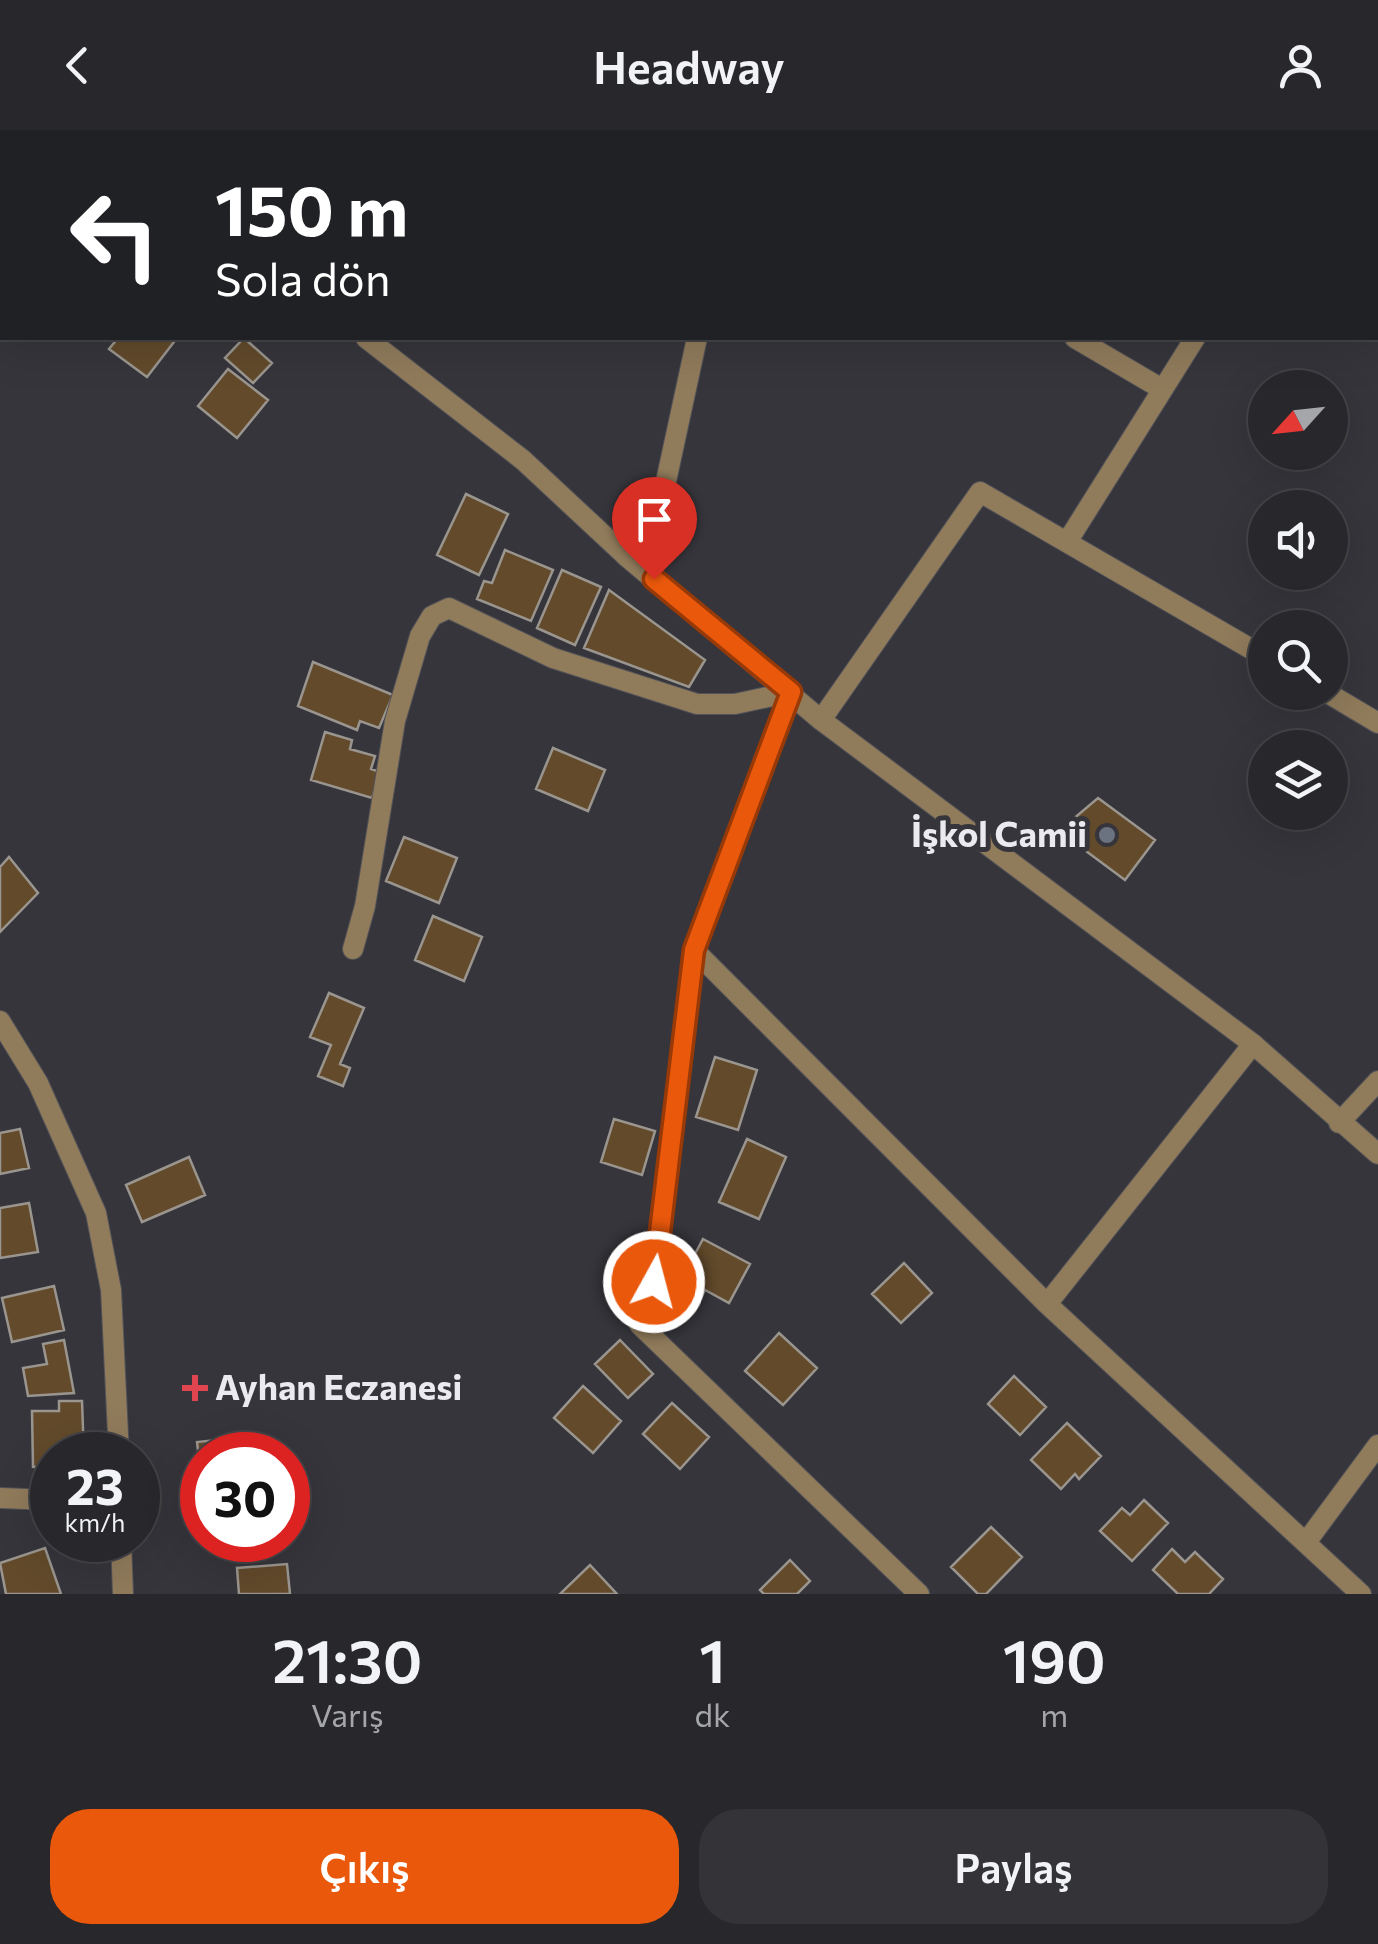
<!DOCTYPE html>
<html lang="tr">
<meta charset="utf-8">
<style>
body{margin:0;font-family:Commissioner,sans-serif;background:#343438;color:#f1f3f6;height:100vh;display:flex;flex-direction:column;font-size:38px;white-space:nowrap}
*{box-sizing:border-box;margin:0}
p{font-size:32px;color:#a5a6a9}
.icon{flex:none;width:55px;height:55px;fill:none;stroke:currentColor;stroke-width:2;stroke-linecap:round;stroke-linejoin:round}
.map{position:relative;height:1464px;overflow:hidden}
.side{display:flex;flex-direction:column;background:#28282c;flex:1}
.side>*{flex:none}
.guide{position:absolute;left:0px;top:0px;width:1380px;height:210px;box-shadow:0 10px 40px #0002,0 0 0 2px #444448;background:#202124;color:#fff;overflow:hidden}
.needle{width:65px;rotate:243deg}
.fabs{position:absolute;left:1248px;top:240px;display:grid;gap:20px}
.fabs a{display:grid;place-items:center;width:100px;height:100px;border-radius:50%;background:#28282c;box-shadow:0 10px 40px #0002,0 0 0 2px #444448;font-size:50px}
.speed{position:absolute;left:30px;top:1302px;display:flex;gap:20px;font-size:50px;font-weight:700;text-align:center}
.speed>*{display:grid;place-content:center;width:130px;height:130px;border-radius:50%;background:#28282c;box-shadow:0 10px 40px #0002,0 0 0 2px #444448;line-height:1}
.speed small{font-size:25px;font-weight:400}
.speed .limit{border:15px solid #d22;background:#fff;color:#111}
.pin{position:absolute;display:grid;place-items:center;width:85px;height:85px;color:#fff;margin:-102px -42px;border-radius:50% 50% 50% 0;rotate:-45deg;box-shadow:0 0 10px #0007}
.pin .icon{rotate:45deg}
.me{position:absolute;width:110px;margin:-55px;rotate:7deg;stroke-linejoin:round;filter:drop-shadow(0 0 8px #0008)}
.turn{display:flex;align-items:center;gap:35px;height:210px;padding:0 50px;font-size:45px}
.turn .icon{width:130px;height:130px;stroke-width:2.5}
.turn b{display:block;font-size:70px;line-height:85px}
.eta{display:flex;justify-content:space-evenly;align-items:center;height:170px;text-align:center}
.eta b{font-size:60px;font-weight:600;line-height:70px}
.button{display:flex;gap:20px;margin-top:auto;padding:20px 50px}
.button a{flex:1;height:115px;border-radius:40px;background:#ea580c;color:#fff;font-size:40px;font-weight:600;line-height:115px;text-align:center}
.button a+a{background:#343438;color:#f1f3f6}
header{display:flex;justify-content:space-between;align-items:center;height:130px;padding:0 50px;background:#28282c;font-size:45px;font-weight:600}
.map>svg:first-child{display:block}
.building{fill:#624a2b;stroke:#9a958f;stroke-width:2.5}
.lines{fill:none;stroke-linecap:round;stroke-linejoin:round}
.minor-casing{stroke:#525258;stroke-width:22}
.tertiary-casing{stroke:#525258;stroke-width:22}
.minor{stroke:#907b5b;stroke-width:20}
.tertiary{stroke:#907b5b;stroke-width:20}
.route-casing{stroke:#983908;stroke-width:25}
.route{stroke:#ea580c;stroke-width:18}
.worship-dot{fill:#6b7280;stroke:#35353b;stroke-width:4}
.health-dot{fill:#e0444e;stroke:#35353b;stroke-width:4}
.labels{text-anchor:middle;stroke-width:10;stroke-linejoin:round;paint-order:stroke}
.poi-label{font-size:35px;font-weight:bold;fill:#ebebef;stroke:#35353b;text-anchor:end}
</style>
<header><svg class="icon" aria-label="back" viewBox="0 0 24 24"><path d="M15 5l-7 7 7 7"/></svg>Headway<svg class="icon" aria-label="person" viewBox="0 0 24 24"><circle cx="12" cy="8" r="4"/><path d="M4 21q1-7 8-7t8 7"/></svg></header>
<div class="map">
<svg width="1378" height="1464" viewBox="0 0 1378 1464">
<rect width="100%" height="100%" fill="#35353b"/>
<path class="building" d="M118 208H177L147 247 109 219Z
M244 208 272 233 253 253 225 228Z
M228 239 268 270 237 308 198 276Z
M466 364 508 384 479 445 437 425Z
M505 420 553 440 531 491 477 469 484 451 492 453Z
M562 440 601 457 575 515 537 498Z
M609 460 705 530 689 557 584 518Z
M313 532 393 565 379 598 360 591 357 600 298 576Z
M325 602 352 610 350 619 375 626 371 639 380 642 372 668 311 650Z
M553 618 605 640 588 681 536 659Z
M1098 668 1155 710 1125 750 1059 701Z
M404 707 457 728 439 773 386 751Z
M9 727 38 763 0 802V737Z
M433 786 482 807 464 851 415 830Z
M329 863 364 878 340 934 350 938 343 956 318 946 331 915 310 907Z
M715 927 757 940 738 1000 696 987Z
M614 989 655 1001 642 1045 601 1032Z
M20 999 29 1038 0 1044V1003Z
M747 1009 786 1027 759 1089 719 1072Z
M189 1027 205 1065 142 1092 126 1055Z
M29 1073 38 1122 0 1128V1078Z
M703 1109 750 1134 729 1173 705 1160 701 1168 678 1156Z
M904 1133 932 1163 901 1193 872 1164Z
M54 1156 64 1200 12 1212 2 1168Z
M779 1203 817 1238 783 1275 745 1241Z
M64 1210 74 1263 28 1266 23 1238 47 1234 43 1214Z
M620 1210 653 1244 628 1268 595 1234Z
M1014 1246 1046 1277 1020 1305 988 1274Z
M583 1256 621 1291 593 1323 554 1288Z
M59 1271H82L84 1325H52V1336L33 1337 32 1281H59Z
M672 1273 709 1307 680 1339 643 1304Z
M1067 1293 1101 1326 1079 1349 1075 1344 1061 1359 1031 1330Z
M235 1308 237 1325H202V1355L197 1312Z
M1144 1370 1168 1393 1132 1431 1100 1401 1122 1378 1130 1385Z
M991 1397 1022 1427 986 1464H978L951 1437Z
M45 1418 61 1464H6L0 1433Z
M1172 1419 1185 1432 1195 1422 1223 1449 1209 1464H1178L1153 1440Z
M790 1430 810 1451 797 1464H764L760 1460Z
M287 1434 290 1464H239L237 1438Z
M590 1435 617 1464H560Z"/>
<g class="lines">
<defs>
<path id="minor" d="M1276 0 1280 2
M17 2 21 0
M329 2V0
M1326 2 1328 0
M0 13 2 12
M1378 66V67
M1075 208 1162 259
M1067 412 1195 208
M626 426 665 356 697 208
M791 562 694 820 655 1152 640 1195 919 1464
M1326 562 1378 593
M821 590 980 362 1265 527
M353 819 365 776 395 591 420 506 432 486 449 478 553 528 697 574H735L791 562
M694 820 1047 1174 1361 1464
M1339 993 1378 951
M1047 1174 1253 914
M0 1368 52 1370
M1307 1411 1378 1315"/>
<path id="tertiary" d="M110 0 113 2
M366 208 523 330 626 426 821 590 1253 914 1378 1024
M0 891 38 953 96 1083 111 1160 119 1325
M121 1410 123 1464"/>
</defs>
<use href="#minor" class="minor-casing"/>
<use href="#tertiary" class="tertiary-casing"/>
<use href="#minor" class="minor"/>
<use href="#tertiary" class="tertiary"/>
</g>
<g class="lines">
<defs>
<path id="route" d="M654 449 791 562 694 820 654 1152"/>
</defs>
<use href="#route" class="route-casing"/>
<use href="#route" class="route"/>
</g>
<circle class="worship-dot" cx="1107" cy="705" r="10"/>
<path class="health-dot" d="M190 1243h10v10h10v10h-10v10h-10v-10h-10v-10h10z"/>
<g class="labels">
<g class="poi-label">
<text x="1087" y="717">İşkol Camii</text>
<text x="215" y="1270" text-anchor="start">Ayhan Eczanesi</text>
</g>
</g>
</svg>
<div class="fabs">
<a><svg class="needle" viewBox="-14 -14 28 28"><path d="M0-13l5 13h-10z" fill="#e53935"/><path d="M0 13l5-13h-10z" fill="#a5a6a9"/></svg></a>
<a><svg class="icon" aria-label="sound" viewBox="0 0 24 24"><path d="M4 9h4l5-4v14l-5-4H4zM17 9q2 3 0 6"/></svg></a>
<a><svg class="icon" aria-label="search" viewBox="0 0 24 24"><circle cx="10" cy="10" r="6"/><path d="M15 15l6 6"/></svg></a>
<a><svg class="icon" aria-label="layers" viewBox="0 0 24 24"><path d="M12 4l9 5-9 5-9-5zM3 14l9 5 9-5"/></svg></a>
</div>
<div class="speed"><div>23<small>km/h</small></div><div class="limit">30</div></div>
<div class="pin" style="left:654px;top:449px;background:#d93025"><svg class="icon" aria-label="arrive" viewBox="0 0 24 24"><path d="M6 21V4h12l-3 4 3 4H6"/></svg></div>
<svg class="me" style="left:654px;top:1152px" viewBox="-20 -20 40 40"><circle r="17" fill="#ea580c" stroke="#fff" stroke-width="3"/><path d="M0-11L8 9 0 5-8 9z" fill="#fff"/></svg>
<div class="guide">
<div class="turn"><svg class="icon" aria-label="left" viewBox="0 0 24 24"><path d="M17 20v-9H6M10 6l-5 5 5 5"/></svg><div><b>150 m</b>Sola dön</div></div>
</div>
</div>
<section class="side">
<div class="eta">
<div><b>21:30</b><p>Varış</p></div>
<div><b>1</b><p>dk</p></div>
<div><b>190</b><p>m</p></div>
</div>
<div class="button"><a>Çıkış</a><a>Paylaş</a></div>
</section>
